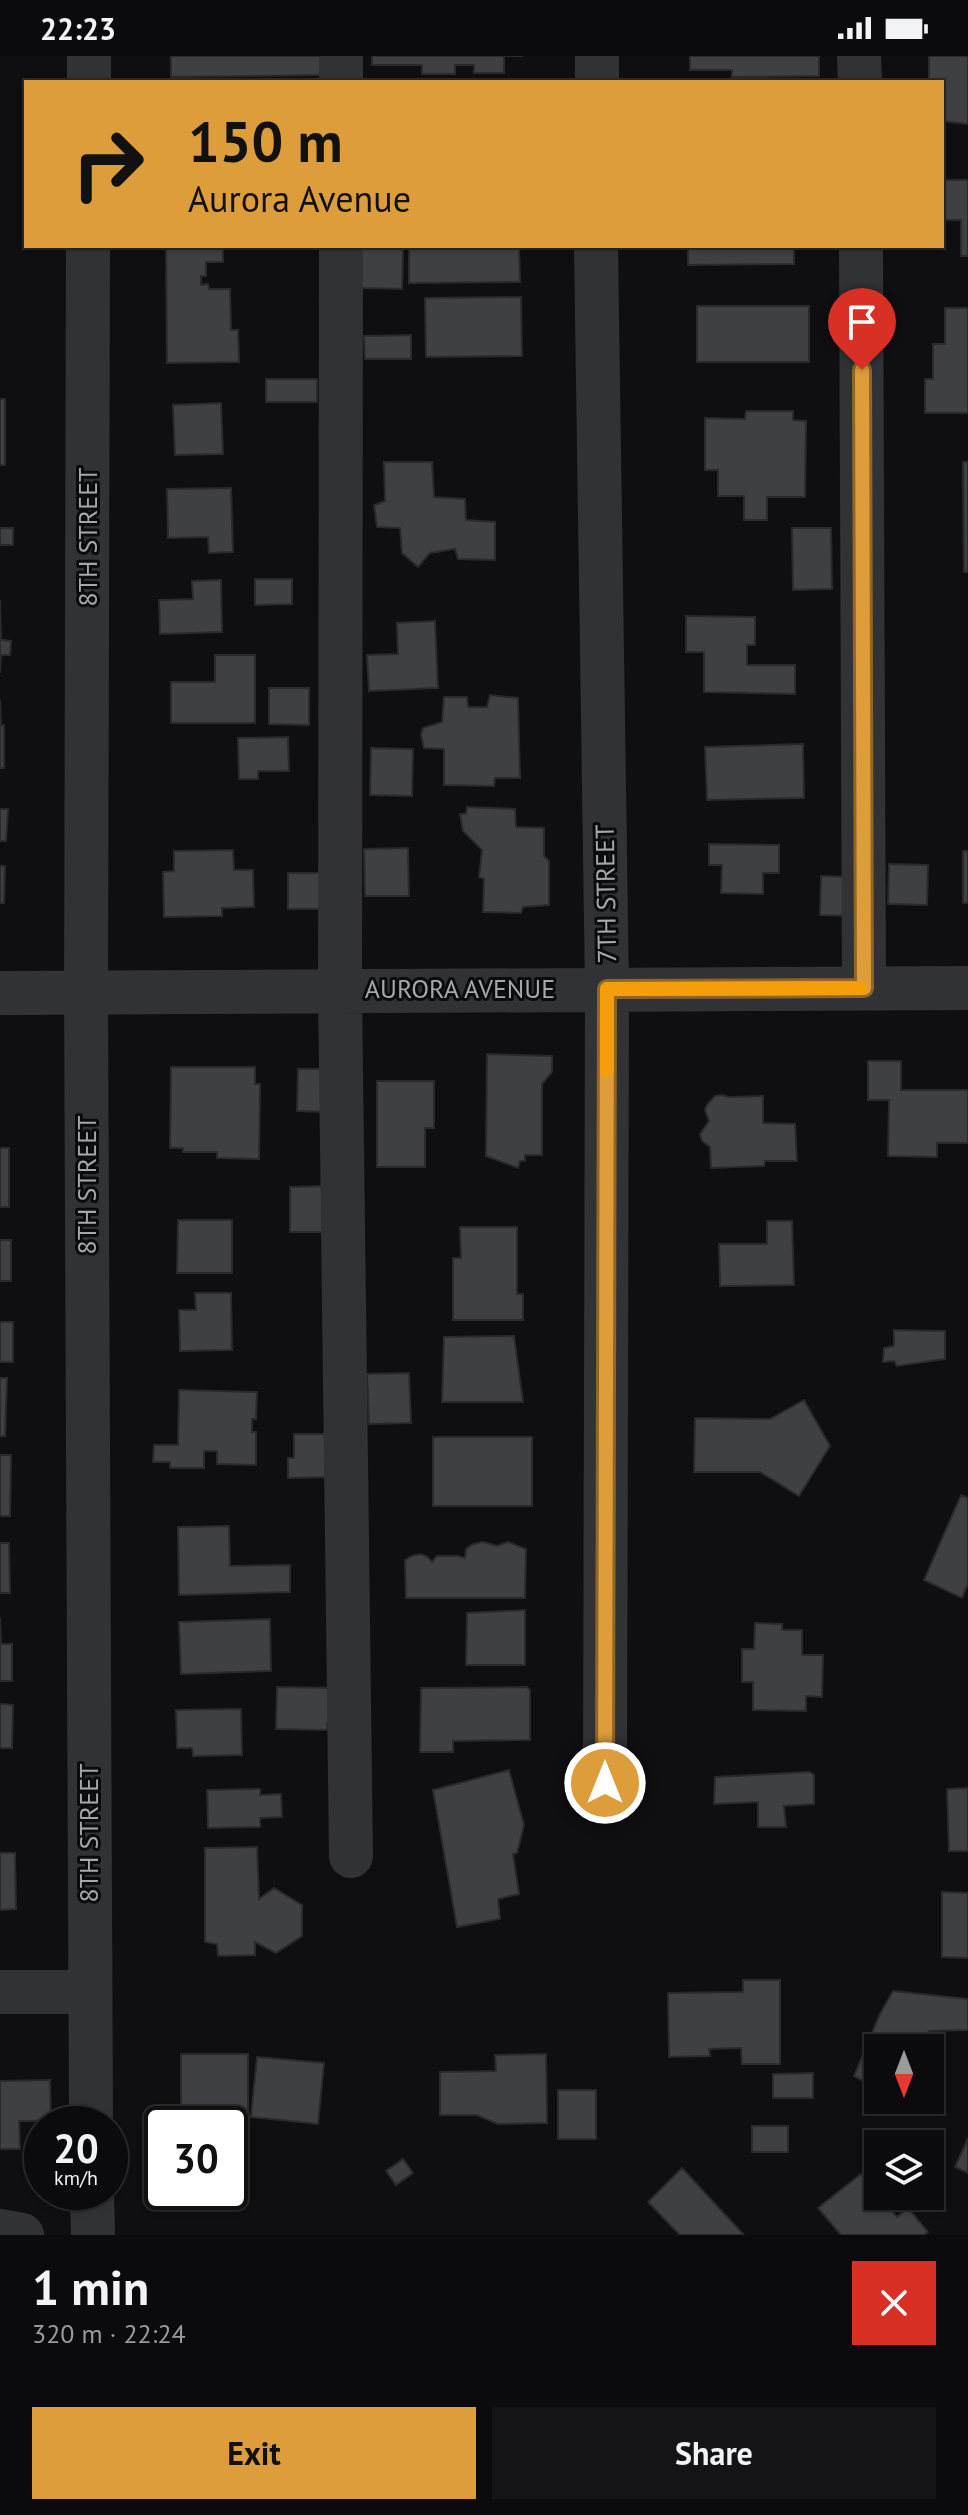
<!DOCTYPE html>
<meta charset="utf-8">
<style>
body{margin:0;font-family:"PT Sans",sans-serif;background:#141416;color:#f1f3f6;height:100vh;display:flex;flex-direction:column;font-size:30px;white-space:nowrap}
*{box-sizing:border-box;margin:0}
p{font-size:26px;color:#9a9b9d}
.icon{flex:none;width:44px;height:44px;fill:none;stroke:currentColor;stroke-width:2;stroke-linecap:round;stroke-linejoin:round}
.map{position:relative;height:2179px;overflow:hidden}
.drawer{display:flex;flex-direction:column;background:#0b0b0d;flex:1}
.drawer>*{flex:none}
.banner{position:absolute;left:24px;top:24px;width:920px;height:168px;border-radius:0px;box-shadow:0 2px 6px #0004,0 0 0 2px #2b2b2e;background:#dd9d3b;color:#111;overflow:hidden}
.needle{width:52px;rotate:180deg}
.fabs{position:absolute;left:864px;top:1978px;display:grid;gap:16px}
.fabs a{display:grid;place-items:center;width:80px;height:80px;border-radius:0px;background:#0b0b0d;box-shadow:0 2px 6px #0004,0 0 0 2px #2b2b2e;font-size:40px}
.speed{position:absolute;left:24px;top:2050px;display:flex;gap:16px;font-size:40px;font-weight:700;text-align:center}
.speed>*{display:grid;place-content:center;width:104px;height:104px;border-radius:50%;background:#0b0b0d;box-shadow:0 2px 6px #0004,0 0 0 2px #2b2b2e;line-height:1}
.speed small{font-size:20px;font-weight:400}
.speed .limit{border:4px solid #111;border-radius:12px;background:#fff;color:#111}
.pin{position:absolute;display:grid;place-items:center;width:68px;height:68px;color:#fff;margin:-82px -34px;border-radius:50% 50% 50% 0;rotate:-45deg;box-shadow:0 0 8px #0007}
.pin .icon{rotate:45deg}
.me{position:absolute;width:88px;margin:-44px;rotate:0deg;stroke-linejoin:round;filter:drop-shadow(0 0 6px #0008)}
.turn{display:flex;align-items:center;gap:28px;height:168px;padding:0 32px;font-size:36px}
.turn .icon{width:104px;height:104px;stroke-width:2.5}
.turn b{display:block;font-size:56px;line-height:68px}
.round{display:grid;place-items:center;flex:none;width:84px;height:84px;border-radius:0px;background:#141416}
.overview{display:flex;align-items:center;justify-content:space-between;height:136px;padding:0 32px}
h1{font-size:48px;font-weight:800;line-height:60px}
.primary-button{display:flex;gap:16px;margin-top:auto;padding:16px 32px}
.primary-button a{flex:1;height:92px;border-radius:0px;background:#dd9d3b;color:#111;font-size:32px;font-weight:800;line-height:92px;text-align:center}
.primary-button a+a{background:#141416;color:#f1f3f6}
.status{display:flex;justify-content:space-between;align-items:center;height:56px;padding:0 40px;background:#0b0b0d;direction:ltr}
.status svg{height:22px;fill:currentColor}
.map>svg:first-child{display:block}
.building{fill:#3f4043;stroke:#2a2a2c;stroke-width:2}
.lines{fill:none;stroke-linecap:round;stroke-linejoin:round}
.minor{stroke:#313235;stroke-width:44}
.route-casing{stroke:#906626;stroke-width:20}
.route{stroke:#dd9d3b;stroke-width:14}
.slow{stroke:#f59e0b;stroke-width:14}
.labels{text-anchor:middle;stroke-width:6;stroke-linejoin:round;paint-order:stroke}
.street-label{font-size:26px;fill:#a2a7b0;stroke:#0b0b0b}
</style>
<div class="status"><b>22:23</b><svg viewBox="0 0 49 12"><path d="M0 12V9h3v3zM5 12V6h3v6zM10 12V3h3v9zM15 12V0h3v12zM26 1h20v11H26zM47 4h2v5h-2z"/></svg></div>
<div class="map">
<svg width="968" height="2179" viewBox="0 0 968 2179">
<rect width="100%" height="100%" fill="#0f0f11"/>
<path class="building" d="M171 0H325V19L171 21Z
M372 0H523H504V17H474V9H455V18H422V9H372Z
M690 0H819V20L732 21V14H690Z
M929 0H968V68L942 65V26H929Z
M942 124H968V200H961V164H942Z
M166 190H223V206H206V220H201V229L208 228 209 233H230L231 274H238L239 306 167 307Z
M409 190H519L520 226 409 227Z
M688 190H794V208L688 209Z
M359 192 403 193 402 233 359 232Z
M521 241 522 300 426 301 425 242Z
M697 250H809V306H697Z
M945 252H968V357H925V323H933V288H945Z
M411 279V303H365L364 280Z
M266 323H317V346H266Z
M0 343H5V409H0Z
M221 347 223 398 175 399 173 349Z
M746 355H793V364L806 365 805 441H767V464H744V440H718V414H705V362L745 363Z
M384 406H432L434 441 465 443 466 464 495 466V504L458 503 455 493 430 497 418 511 402 497 400 472 377 471 374 449 385 445Z
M963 406H968V516H964Z
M231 432 233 496 209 497 208 481 168 482 167 433Z
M0 472H13V489H0Z
M792 472H831L832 533 793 534Z
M255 523H292V548L255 549Z
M221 524 222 576 160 578 159 544 193 543 192 525Z
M0 544 1 584 11 585 10 599H1L0 617Z
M686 560 755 561V589H747V609H795V638L704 636V596H686Z
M435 565 438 632 369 635 367 599 398 598 397 567Z
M215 599H255V667H171V626H215Z
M269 632H309V669L269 668Z
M490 639 518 642 520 722H495L494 730 444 729V693L424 692 421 679 423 672 442 666 444 641H467L468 651H487Z
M0 644 1 669H4V712H0Z
M288 681 289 715H258V723H239L238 682Z
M803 688 804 742 707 744 705 691Z
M371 692 413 693 412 740 370 739Z
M467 751 515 753 516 771 544 772V800L549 805V849L523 851 521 857 483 856 484 823 479 821 482 794 463 775 460 758H466Z
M0 753H8L6 785H0Z
M709 788 779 789V817H763V838L721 837 722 809H709Z
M408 792 409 840H365L364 793Z
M233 794 234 814H253L254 851 222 852V860L164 861 163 816 174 815V795Z
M963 795H968V847H963Z
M889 808 928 809 927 849 888 848Z
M0 810H5L4 847H0Z
M288 817H325L324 853H288Z
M821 820 853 821V860L820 859Z
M487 998 552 1000V1016L542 1028V1099H525V1105H520L518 1112 486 1100Z
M868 1005H901V1034H968V1087H937V1101L888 1100 889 1044H868Z
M171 1011H255V1028H260L259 1103 217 1102V1096H183V1092H170Z
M298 1013H335L334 1056 297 1055Z
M377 1025H434V1072H425V1111H377Z
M722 1039 729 1041 763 1040V1067L795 1068 797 1105H765L764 1110 711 1112 710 1091 702 1085 700 1078 709 1065 705 1054 707 1049 715 1040Z
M0 1092H9V1151H0Z
M327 1130V1176H290V1131Z
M178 1164H232V1217H177Z
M767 1165H792L794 1229 720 1230 719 1188H767Z
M460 1171H517V1238H523V1264H453V1202H461Z
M0 1184H11V1225H0Z
M195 1237H231L232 1294 180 1295 179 1254H196Z
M0 1266H13V1306H0Z
M894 1274 945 1275V1303L897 1310 894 1305 883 1306 884 1292 894 1290Z
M514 1280 523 1346H442L444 1281Z
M409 1317 411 1367 369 1368 367 1318Z
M0 1322H7L5 1380H0Z
M179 1334 257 1336 256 1363H252V1376H256V1409L217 1408V1395H204V1412H170V1406H153L154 1389H178Z
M804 1344 830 1390 799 1440 760 1416H694L695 1362 770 1363Z
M294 1378H334V1421L288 1422V1402H294Z
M433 1381H532V1450H433Z
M0 1399H11L10 1460H0Z
M961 1439 968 1442V1528L962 1542 924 1524Z
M229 1470 230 1510 290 1509V1536L179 1539 178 1471Z
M483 1486 497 1490 508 1486 526 1493 525 1542H406L405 1504 412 1500 421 1498 428 1501 432 1506 437 1500H458L465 1502 466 1493 473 1488Z
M0 1487H9L10 1537H0Z
M525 1554V1609H466L467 1557Z
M0 1562 1 1588H12V1625H0Z
M270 1563 271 1615 181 1618 179 1566Z
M755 1567 782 1568V1574H802V1599H823L822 1641 806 1640V1655L753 1654V1626H742V1593H754Z
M277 1631 339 1632 338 1668 327 1667V1674L276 1673Z
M527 1631 530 1634V1684L453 1685V1696H420L421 1632Z
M0 1648 13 1649 12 1692H0Z
M241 1653 242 1699 193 1700 192 1692H177L176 1654Z
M509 1714 524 1769 517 1797 513 1798 519 1838 498 1843 500 1863 457 1871 433 1734Z
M810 1716 814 1719V1748L784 1750 786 1771H758V1746L714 1748 715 1721Z
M968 1732V1795H949L947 1733Z
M260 1733V1739L281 1738 282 1761 260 1762V1771L208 1772 207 1734Z
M257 1791 259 1843 274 1832 302 1849V1880L276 1897 255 1886V1899L218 1900 217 1888 205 1886V1792Z
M0 1797H15L16 1853 0 1854Z
M942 1836 968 1837V1902L942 1901Z
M743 1924H780V2008H742L741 1992 709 1993 710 2000 669 2001 668 1937 743 1936Z
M893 1935 968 1943V1974L929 1975 921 1992H878V2033L854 2020 880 1958Z
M181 1998H248V2061H181Z
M546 1998 547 2067 498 2068 477 2059H440V2016L496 2015 495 1999Z
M257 2001 324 2007 318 2068 251 2061Z
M813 2017V2042H773V2018Z
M50 2024 51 2065H19L20 2093H0V2025Z
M558 2034H596V2083H558Z
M752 2070H788V2096H752Z
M968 2082V2117L955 2111Z
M403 2103 413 2117 396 2129 386 2115Z
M682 2112 744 2179H680L648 2146Z
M861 2118 897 2161 908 2152 928 2176 924 2179H841L818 2152Z"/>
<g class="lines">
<path class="minor" d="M859 0 860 26
M89 26V0
M341 26V0
M597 26V0
M88 190 86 937 91 2068
M341 190 340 934 351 1800
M596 190 607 933 605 1727
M861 190 864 932
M0 937 968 932
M0 1936H90
M92 2136 93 2179
M0 2175 22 2179"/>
</g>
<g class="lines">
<defs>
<path id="route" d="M605 1727 607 933 864 932 862 314"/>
</defs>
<use href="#route" class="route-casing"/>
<use href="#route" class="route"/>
<path class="slow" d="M607 1014V933L860 932"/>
</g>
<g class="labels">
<g class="street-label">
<text transform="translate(88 481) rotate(-90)" y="9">8TH STREET</text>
<text transform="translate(606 838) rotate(-91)" y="9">7TH STREET</text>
<text x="460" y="942">AURORA AVENUE</text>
<text transform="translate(87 1129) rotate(-90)" y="9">8TH STREET</text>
<text transform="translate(89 1777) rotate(-90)" y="9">8TH STREET</text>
</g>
</g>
</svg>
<div class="fabs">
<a><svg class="needle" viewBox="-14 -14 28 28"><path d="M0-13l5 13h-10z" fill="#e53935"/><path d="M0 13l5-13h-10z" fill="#9a9b9d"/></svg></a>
<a><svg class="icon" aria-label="layers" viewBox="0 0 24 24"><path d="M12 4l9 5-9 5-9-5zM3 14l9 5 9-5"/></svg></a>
</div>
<div class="speed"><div>20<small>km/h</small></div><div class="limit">30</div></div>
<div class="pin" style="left:862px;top:314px;background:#d93025"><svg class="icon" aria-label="arrive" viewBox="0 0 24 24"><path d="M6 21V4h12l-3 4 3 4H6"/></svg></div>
<svg class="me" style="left:605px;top:1727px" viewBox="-20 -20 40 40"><circle r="17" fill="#dd9d3b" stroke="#fff" stroke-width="3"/><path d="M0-11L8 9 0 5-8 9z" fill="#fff"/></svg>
<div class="banner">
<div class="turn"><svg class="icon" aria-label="right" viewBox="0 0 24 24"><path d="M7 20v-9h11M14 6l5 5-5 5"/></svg><div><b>150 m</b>Aurora Avenue</div></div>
</div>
</div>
<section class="drawer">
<div class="overview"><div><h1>1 min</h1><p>320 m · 22:24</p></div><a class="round" style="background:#d93025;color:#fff"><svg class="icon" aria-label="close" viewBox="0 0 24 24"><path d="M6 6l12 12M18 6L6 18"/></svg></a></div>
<div class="primary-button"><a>Exit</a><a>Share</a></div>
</section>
